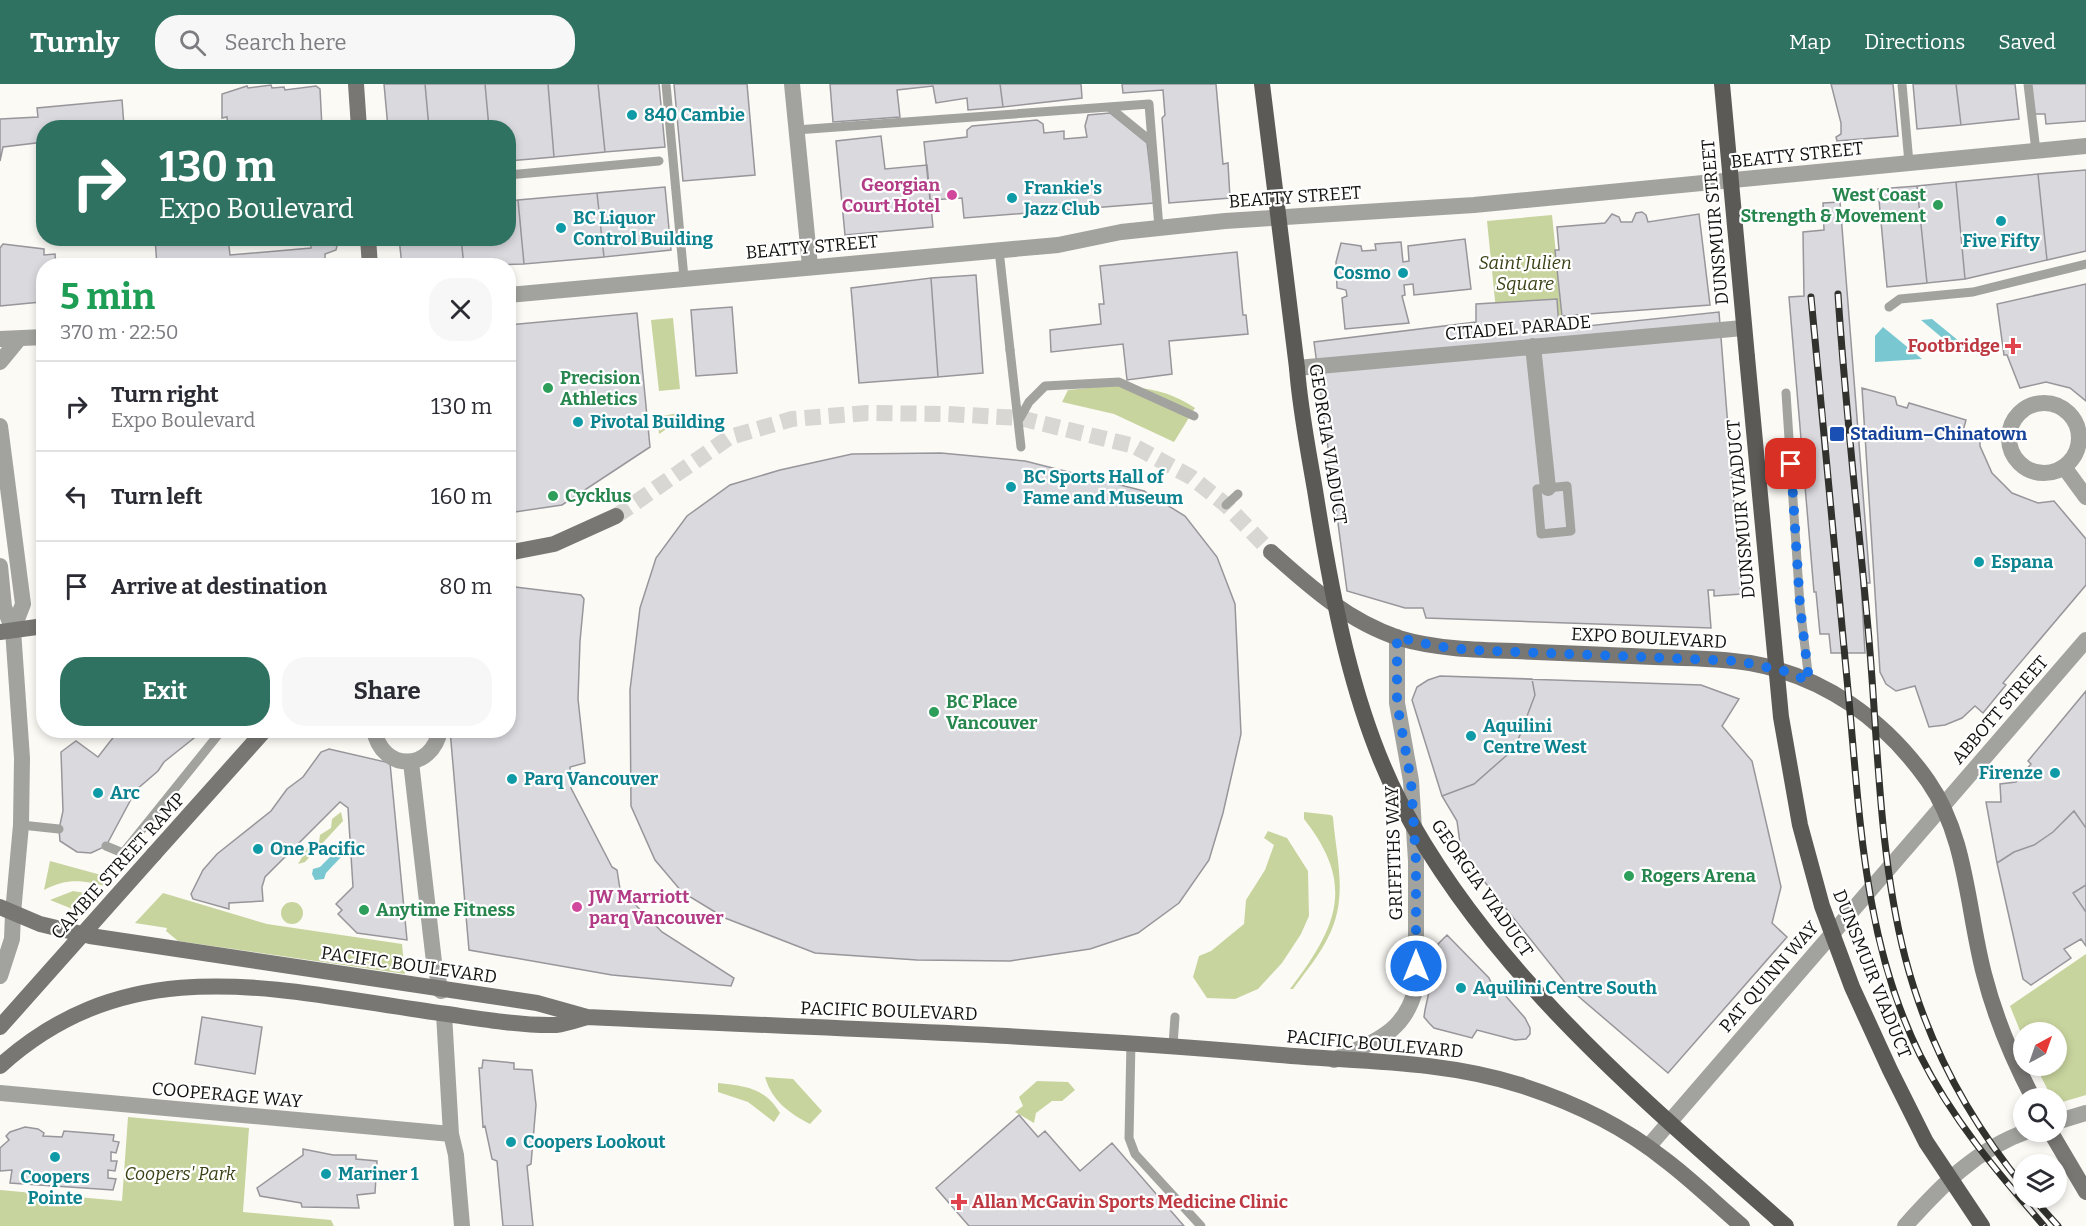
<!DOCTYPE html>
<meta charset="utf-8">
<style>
body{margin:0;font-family:Bitter,serif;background:#f7f7f7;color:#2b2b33;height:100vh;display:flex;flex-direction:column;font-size:22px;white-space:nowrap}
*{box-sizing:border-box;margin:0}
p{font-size:20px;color:#7c7c81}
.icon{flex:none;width:33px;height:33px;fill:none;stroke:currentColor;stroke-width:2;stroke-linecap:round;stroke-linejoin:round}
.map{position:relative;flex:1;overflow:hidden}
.details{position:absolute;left:36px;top:174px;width:480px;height:480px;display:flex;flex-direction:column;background:#fff;border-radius:24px;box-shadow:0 3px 9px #0003}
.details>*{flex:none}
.guide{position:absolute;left:36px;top:36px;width:480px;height:126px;border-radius:24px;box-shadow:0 3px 9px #0003;background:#307261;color:#fff;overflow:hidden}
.needle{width:39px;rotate:40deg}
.controls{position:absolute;left:2013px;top:938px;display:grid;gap:12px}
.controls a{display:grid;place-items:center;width:54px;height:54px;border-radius:50%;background:#fff;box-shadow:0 3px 9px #0003;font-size:30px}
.pin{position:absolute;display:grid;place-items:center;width:51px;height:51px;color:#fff;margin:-26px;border-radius:12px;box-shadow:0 3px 9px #0006}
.me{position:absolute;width:66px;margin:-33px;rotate:0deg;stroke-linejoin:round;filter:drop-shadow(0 0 4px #0008)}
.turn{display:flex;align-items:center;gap:21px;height:126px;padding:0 24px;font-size:27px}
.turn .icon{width:78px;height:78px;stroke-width:2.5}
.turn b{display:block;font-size:42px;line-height:51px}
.round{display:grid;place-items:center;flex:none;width:63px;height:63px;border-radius:24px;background:#f7f7f7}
.overview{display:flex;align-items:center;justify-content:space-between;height:102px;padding:0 24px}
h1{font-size:36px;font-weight:700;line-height:45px;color:#1e9e55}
.button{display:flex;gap:12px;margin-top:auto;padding:12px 24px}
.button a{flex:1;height:69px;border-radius:24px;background:#307261;color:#fff;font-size:24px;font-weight:700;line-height:69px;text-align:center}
.button a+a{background:#f7f7f7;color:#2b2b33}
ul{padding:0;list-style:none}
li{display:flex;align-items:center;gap:18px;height:90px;padding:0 24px;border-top:2px solid #e1e1e2}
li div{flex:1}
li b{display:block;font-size:22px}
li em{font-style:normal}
header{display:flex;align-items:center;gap:36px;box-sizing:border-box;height:84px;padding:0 30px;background:#307261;color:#fff}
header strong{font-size:28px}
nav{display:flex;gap:33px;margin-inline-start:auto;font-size:21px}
.search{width:420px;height:54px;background:#f7f7f7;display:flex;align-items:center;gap:15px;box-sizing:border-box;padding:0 21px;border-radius:24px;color:#7c7c81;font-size:22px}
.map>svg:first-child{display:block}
.green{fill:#c8d49e}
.water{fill:#79c8d1}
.building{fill:#dad9de;stroke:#98969b;stroke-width:1.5}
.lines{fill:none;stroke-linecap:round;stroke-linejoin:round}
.secondary-tunnel{stroke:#d8d7d3;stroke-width:16;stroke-dasharray:16 8;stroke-linecap:butt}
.service{stroke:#a2a29f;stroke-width:9}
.minor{stroke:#a2a29f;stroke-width:16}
.tertiary{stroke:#a2a29f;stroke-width:16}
.secondary{stroke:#787774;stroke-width:16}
.primary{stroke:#5b5a56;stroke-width:16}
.rail-casing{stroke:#31312e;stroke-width:7}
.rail{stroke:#fff;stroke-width:4.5;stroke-dasharray:14;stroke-linecap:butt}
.service-bridge{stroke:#a2a29f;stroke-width:9}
.secondary-bridge{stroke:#787774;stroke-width:16}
.primary-bridge{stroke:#5b5a56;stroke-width:16}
.route{stroke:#1a73e8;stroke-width:10;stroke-dasharray:0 18}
.culture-dot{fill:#0f9aa8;stroke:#fff;stroke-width:2}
.hotel-dot{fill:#d1479c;stroke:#fff;stroke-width:2}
.leisure-dot{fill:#2e9e5b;stroke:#fff;stroke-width:2}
.health-dot{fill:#e0444e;stroke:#fff;stroke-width:2}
.transit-dot{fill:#1a4fb4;stroke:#fff;stroke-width:2}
.labels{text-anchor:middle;stroke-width:4.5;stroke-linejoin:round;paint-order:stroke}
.culture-label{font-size:18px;font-weight:bold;fill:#0d838f;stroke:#fff;text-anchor:start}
.street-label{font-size:18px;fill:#121210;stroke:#fff}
.hotel-label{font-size:18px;font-weight:bold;fill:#b23c85;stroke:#fff;text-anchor:end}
.leisure-label{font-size:18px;font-weight:bold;fill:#27864d;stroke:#fff;text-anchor:start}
.park-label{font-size:18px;font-style:italic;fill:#384014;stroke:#fff}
.health-label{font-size:18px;font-weight:bold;fill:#be3a42;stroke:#fff;text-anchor:end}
.transit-label{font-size:18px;font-weight:bold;fill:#164399;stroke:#fff;text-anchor:start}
</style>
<header>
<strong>Turnly</strong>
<div class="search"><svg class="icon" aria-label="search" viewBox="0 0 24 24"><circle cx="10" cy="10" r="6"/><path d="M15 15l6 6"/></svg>Search here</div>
<nav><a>Map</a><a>Directions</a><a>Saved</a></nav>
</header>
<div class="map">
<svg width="2086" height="1142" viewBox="0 0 2086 1142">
<rect width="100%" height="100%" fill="#fbfaf5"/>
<path class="green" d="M1552 131 1564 247 1498 246 1487 137Z
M673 234 680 305 659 307 651 236Z
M1118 301C1149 305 1168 306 1195 324L1174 358 1114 330 1062 318 1068 306Z
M678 329 683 334 659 350 657 333Z
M341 728 343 737 305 778 298 780 311 758H319L320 751 331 744 332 735Z
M1304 728 1331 731 1333 733C1335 760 1342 790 1339 816 1336 852 1313 878 1293 905H1290C1336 844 1357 802 1304 735Z
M1268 747 1287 754 1308 787 1309 832 1301 850 1282 879 1258 905 1235 915 1207 914 1193 893 1199 872 1211 867 1244 840 1246 816 1265 786 1274 761 1264 754Z
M50 777 112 794 105 802C81 796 67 794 44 806Z
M73 807 97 811 80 828 50 816Z
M163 809 267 840 402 860 405 890 178 857 166 847 167 844 135 839Z
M281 829a11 11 0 1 1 22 0a11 11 0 1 1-22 0Z
M2086 870V1011L2059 1019 2056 1014H2052L2035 981H2056V948H2024L2023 954 2010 922Z
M765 993 793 995 822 1027 810 1040C789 1029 772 1017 765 993Z
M1037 997 1068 998 1075 1006 1062 1017H1052L1036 1029 1034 1039 1015 1028 1023 1022 1019 1013Z
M718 999C746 1002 765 1004 780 1029L774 1038 748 1018 718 1008Z
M128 1033 249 1044 243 1128 331 1136 334 1142H0V1106L122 1117Z"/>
<path class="water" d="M1932 235 1965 262 1959 268 1921 236Z
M1883 243 1922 275 1875 278V252Z
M336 767 342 772 326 789 324 795 315 796 312 790 313 785 320 783Z"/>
<path class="building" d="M384 0H425L429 44H388Z
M425 0H485L489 44H429Z
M485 0H548L554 73 508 77V44H489Z
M548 0H598L605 68 554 73Z
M598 0H659L665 63 605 68Z
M674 0H747L755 91 683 97Z
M830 0H1000L1003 23 968 26 967 14 936 19 933 2 897 6 900 33 833 38Z
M1000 0H1081L1082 14 1003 23Z
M1122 0H1216L1223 80 1228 79 1230 114 1169 119 1162 34 1165 31 1163 6 1123 9Z
M1831 0H1893L1898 52 1837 57 1836 53 1841 50V39Z
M1913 0H1956L1961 41 1917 45Z
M1956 0H2015L2019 35 1961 41Z
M2031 0H2086V37L2046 40 2045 30H2034Z
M271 1 272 4 284 3 285 6 316 2 320 5 322 44H228L227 33 222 34V10L247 2 248 4Z
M122 16 124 42 44 44V58L3 63 0 77V35L38 33 37 24Z
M1110 29 1147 59 1154 119 964 134 962 114 930 116 924 58 967 53V46L972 42 1037 36 1043 40 1044 49 1064 47V55L1087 53 1085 42 1088 31Z
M881 52 885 85 927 81 933 143 845 151 836 57Z
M2086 86V167L2047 176 2038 90Z
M2038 90 2047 176 1965 195 1956 98Z
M1956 98 1965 195 1927 199 1917 102Z
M1917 102 1927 199 1887 203 1878 105Z
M665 103 671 166 604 173 597 109Z
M597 109 604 173 524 180 518 116Z
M518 116 524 180 464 182 461 154H508V117Z
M1840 118 1870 499H1861L1865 569H1831L1829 550H1820L1816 508H1814L1789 213 1804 212 1803 148 1824 146 1823 119Z
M1642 128 1646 131 1648 138 1699 130 1710 221 1562 232 1555 166H1559L1557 143 1605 139 1612 130 1619 133 1621 138H1632L1636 129Z
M155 154H228L230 171 311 164V154H338V158L336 166 325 170V182H157Z
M399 154H461L464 182H402Z
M1465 155 1471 205 1414 211 1413 200 1404 201 1405 211 1402 212 1409 239 1345 245 1342 214 1347 212 1346 206 1337 204 1336 178 1341 159 1361 162 1362 167 1376 166 1375 160 1401 158 1403 178 1409 177 1408 162Z
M3 160 44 165V171L55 170 56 182H44V216L41 218 0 222V164Z
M1237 168 1243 231H1246L1248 250 1169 257 1172 290 1127 296 1123 260 1051 268 1050 246 1101 240 1099 220H1104L1100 182Z
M126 178 127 182H87Z
M976 191 983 289 938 293 931 194Z
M931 194 938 293 859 299 851 204Z
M2086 200V317L2070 304 2046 298 2020 304 2007 271H2004L1997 220Z
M1557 215 1559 245 1719 228 1741 510 1714 512V506H1708L1711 544 1426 534 1423 524H1405L1347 507 1314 258 1476 238V220Z
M732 223 737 289 696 292 691 226Z
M637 229 650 363 562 421 508 429V241Z
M1862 304 1895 313 1897 321 1907 324 1909 319 1966 336 1963 347 1980 348V362L1992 389 2012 409 2038 419 2054 417 2086 455V501L2003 599 2006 601 1983 629 1975 622 1962 634 1945 641 1929 643 1915 602 1896 607 1886 600 1880 588Z
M941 369 1025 377 1144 407 1185 432 1217 473 1235 520 1241 650 1223 729 1209 776 1179 819 1138 849 1090 865 1010 877 917 876 815 869 725 834 682 808 655 776 631 722 630 606 640 524 656 474 687 432 730 401 780 386 852 370Z
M515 503 581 511 584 515 580 557 578 615 585 679 570 683 571 704 612 783 617 786 620 805 662 848 734 894 731 902 612 891 469 866 450 646H508V504Z
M1440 592 1701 601 1739 615 1722 642 1752 677 1781 803 1772 839 1787 853 1668 989 1571 906 1468 777 1460 759 1457 737 1442 712 1412 616 1417 603 1428 596Z
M1440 592 1532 595 1535 611 1515 664 1474 700 1442 712 1412 616 1417 603 1428 596Z
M2086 607V744L2074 727 2053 748 2034 761 2014 768 1997 779 1986 718H2001L2000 700 2016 698 2031 680 2028 677Z
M119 646H204L164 678 158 687 136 706 106 762 91 769 77 768 60 757 59 745 63 727 61 668 76 657 98 673Z
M329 665 390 679 407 856 357 849 338 830 342 826 336 820 353 803 348 724 340 718 265 793 262 803 263 817 229 819V825L193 815 191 810 203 786 217 770 271 727 287 705 303 693 321 668Z
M2074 727 2086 744V801L2073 809 2086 828V862L2081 855 2064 865 2071 874 2031 901 2023 895 1997 779 2014 768 2034 761 2053 748Z
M2086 801V828L2073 809Z
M1447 851 1489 894 1494 905 1497 902 1525 934 1530 944V950L1526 955 1515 956 1477 946 1472 954 1434 944 1429 939 1424 933 1425 926 1430 903 1439 900 1438 860Z
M202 933 262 943 255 990 195 980Z
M483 976 514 979V985L532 986 536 1021 531 1080 527 1082 533 1142H503L497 1077 492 1075 485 1042 483 1043 479 984H482Z
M1019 1031 1038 1053 1045 1047 1080 1087 1112 1059 1184 1142H969L936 1104Z
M25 1043 38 1045 44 1049 43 1052 62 1053 64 1047 114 1051 113 1057 119 1058 116 1069 111 1068V1077H117L115 1087 108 1086V1094L116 1095 113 1106 10 1099 12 1086 0 1087V1064L9 1056 6 1052 10 1048Z
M303 1065 333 1071H356V1075L377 1077 375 1109 357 1111 359 1124 302 1123 301 1119 260 1112 257 1104 303 1071Z"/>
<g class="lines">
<path class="secondary-tunnel" d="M616 432 730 353 792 335 867 329 948 330 1020 334 1134 362 1191 393 1226 421 1271 468"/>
<path class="service" d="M666 0 684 194
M1902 0 1909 79
M2028 0 2036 67
M1109 23 1152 58
M796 46 1149 20 1159 144
M508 91 659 77
M999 166 1010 266
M1889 223 1900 215 1973 208 2086 180
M1786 309 1800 522 1809 597
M1020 334 1029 318 1045 302 1119 298 1194 332
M1567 402 1571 447 1541 450 1537 405Z
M1226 421 1238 410
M21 741 59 745
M106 762 123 769 222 646
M1131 958 1129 1054 1135 1070 1201 1142
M1173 961 1175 933"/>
<path class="minor" d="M1533 262 1548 404
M1297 284 1743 244
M2009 354a35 35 0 1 1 70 0a35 35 0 1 1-70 0Z
M2064 383 2086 413
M374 646C382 688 432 688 440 646
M411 678 434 878 441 907
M0 892 12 855 13 829
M444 930 451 1050 456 1071 462 1142
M1334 976C1374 957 1405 950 1416 903V777L1411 697 1397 619V553
M0 1009 451 1050"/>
<path class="tertiary" d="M792 0 810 182
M508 211 1058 161 1121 148 1225 137 1474 121 2086 62
M0 255 44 253
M0 278 19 255
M0 342 23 520 13 546
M0 482 4 523 13 546 22 674 21 741 13 829
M2056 1038 2086 1029
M1648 1063 2086 556
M1905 1142C1941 1102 1976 1065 2028 1047"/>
<path class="secondary" d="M356 0 359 44
M368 154 370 182
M1271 468C1309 502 1349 538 1399 554 1436 565 1476 566 1515 567 1561 569 1608 571 1654 573 1686 574 1718 574 1750 579 1824 592 1885 636 1928 697 1967 753 1967 825 1984 890 1995 933 2012 974 2033 1014
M508 469 554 460 616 432
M0 548 44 542
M154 770 265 646
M0 823 40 840 90 852 537 919 587 933C814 944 1042 950 1269 970 1353 978 1438 975 1520 1001 1570 1017 1623 1042 1664 1075 1691 1095 1716 1120 1742 1142
M0 982C135 860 287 909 447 930 481 935 522 942 556 941 566 940 577 936 587 933
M2050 1047 2086 1108"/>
<path class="primary" d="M1262 0 1297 284
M1722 0 1747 273"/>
<defs>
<path id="rail" d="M1838 210C1845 321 1858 433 1868 544 1878 653 1878 767 1905 873 1927 958 1968 1035 2024 1103
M1811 213C1824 344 1835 475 1848 606 1860 731 1863 856 1920 971 1952 1035 1997 1088 2044 1142
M2032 1113 2058 1142"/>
</defs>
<use href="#rail" class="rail-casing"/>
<use href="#rail" class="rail"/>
<path class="service-bridge" d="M1010 266 1021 363"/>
<path class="secondary-bridge" d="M0 943 154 770"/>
<path class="primary-bridge" d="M1747 273 1781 633 1800 741 1822 822 1852 903 1890 986 1926 1058 1982 1142
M1297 284C1300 325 1308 365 1315 406 1331 508 1352 625 1400 718 1491 890 1643 1015 1786 1142"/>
</g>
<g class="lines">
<path class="route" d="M1416 882V777L1411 697 1397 619V553L1435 562 1469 566 1738 577 1784 587 1809 597 1800 522 1791 380"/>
</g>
<g class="culture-dot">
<circle cx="632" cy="31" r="6"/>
<circle cx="1012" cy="114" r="6"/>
<circle cx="2001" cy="137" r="6"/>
<circle cx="561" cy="144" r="6"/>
<circle cx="1403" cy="189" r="6"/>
<circle cx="578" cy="338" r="6"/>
<circle cx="1011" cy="403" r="6"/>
<circle cx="1979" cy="478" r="6"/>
<circle cx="1471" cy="652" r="6"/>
<circle cx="2055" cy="689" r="6"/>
<circle cx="512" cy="695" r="6"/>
<circle cx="98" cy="709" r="6"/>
<circle cx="258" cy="765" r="6"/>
<circle cx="1461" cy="904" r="6"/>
<circle cx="511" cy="1058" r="6"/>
<circle cx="55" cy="1073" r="6"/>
<circle cx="326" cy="1090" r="6"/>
</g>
<g class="hotel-dot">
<circle cx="952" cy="111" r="6"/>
<circle cx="577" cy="823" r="6"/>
</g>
<g class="leisure-dot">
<circle cx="1938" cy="121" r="6"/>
<circle cx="548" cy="304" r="6"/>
<circle cx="553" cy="412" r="6"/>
<circle cx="934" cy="628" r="6"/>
<circle cx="1629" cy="792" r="6"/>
<circle cx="364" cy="826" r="6"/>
</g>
<g class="health-dot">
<path d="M2010 253h6v6h6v6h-6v6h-6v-6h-6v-6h6z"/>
<path d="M956 1109h6v6h6v6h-6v6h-6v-6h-6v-6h6z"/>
</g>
<rect class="transit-dot" x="1829" y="342" width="16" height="16" rx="3"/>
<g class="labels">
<g class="culture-label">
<text x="644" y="37">840 Cambie</text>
<text x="1024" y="110">Frankie's<tspan x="1024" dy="21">Jazz Club</tspan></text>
<text x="573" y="140">BC Liquor<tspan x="573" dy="21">Control Building</tspan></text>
<text x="2001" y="163" text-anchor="middle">Five Fifty</text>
<text x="1391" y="195" text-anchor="end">Cosmo</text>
<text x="590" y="344">Pivotal Building</text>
<text x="1023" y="399">BC Sports Hall of<tspan x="1023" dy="21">Fame and Museum</tspan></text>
<text x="1991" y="484">Espana</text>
<text x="1483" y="648">Aquilini<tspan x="1483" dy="21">Centre West</tspan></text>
<text x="2043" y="695" text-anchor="end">Firenze</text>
<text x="524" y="701">Parq Vancouver</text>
<text x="110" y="715">Arc</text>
<text x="270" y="771">One Pacific</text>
<text x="1473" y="910">Aquilini Centre South</text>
<text x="523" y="1064">Coopers Lookout</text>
<text x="338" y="1096">Mariner 1</text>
<text x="55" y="1099" text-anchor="middle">Coopers<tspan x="55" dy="21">Pointe</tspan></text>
</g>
<g class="street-label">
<text transform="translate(1797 71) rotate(-6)" y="6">BEATTY STREET</text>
<text transform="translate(1295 113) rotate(-4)" y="6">BEATTY STREET</text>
<text transform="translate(1715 138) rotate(-95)" y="6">DUNSMUIR STREET</text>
<text transform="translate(812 163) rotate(-5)" y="6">BEATTY STREET</text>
<text transform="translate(1518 244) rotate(-5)" y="6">CITADEL PARADE</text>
<text transform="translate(1328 360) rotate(81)" y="6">GEORGIA VIADUCT</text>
<text transform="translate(1741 425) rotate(-95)" y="6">DUNSMUIR VIADUCT</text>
<text transform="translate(1649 554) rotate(3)" y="6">EXPO BOULEVARD</text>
<text transform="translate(2000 626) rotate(-49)" y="6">ABBOTT STREET</text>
<text transform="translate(1394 769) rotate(-92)" y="6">GRIFFITHS WAY</text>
<text transform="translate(118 782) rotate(-48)" y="6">CAMBIE STREET RAMP</text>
<text transform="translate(1482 804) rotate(55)" y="6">GEORGIA VIADUCT</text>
<text transform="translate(409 881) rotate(8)" y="6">PACIFIC BOULEVARD</text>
<text transform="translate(1872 890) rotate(68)" y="6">DUNSMUIR VIADUCT</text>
<text transform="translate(1769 893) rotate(-49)" y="6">PAT QUINN WAY</text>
<text transform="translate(889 927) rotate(2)" y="6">PACIFIC BOULEVARD</text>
<text transform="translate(1375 960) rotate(5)" y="6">PACIFIC BOULEVARD</text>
<text transform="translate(227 1011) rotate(5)" y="6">COOPERAGE WAY</text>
</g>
<g class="hotel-label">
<text x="940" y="107">Georgian<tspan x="940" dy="21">Court Hotel</tspan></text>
<text x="589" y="819" text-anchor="start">JW Marriott<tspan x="589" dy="21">parq Vancouver</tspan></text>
</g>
<g class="leisure-label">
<text x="1926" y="117" text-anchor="end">West Coast<tspan x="1926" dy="21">Strength &amp; Movement</tspan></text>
<text x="560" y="300">Precision<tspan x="560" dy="21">Athletics</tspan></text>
<text x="565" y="418">Cycklus</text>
<text x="946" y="624">BC Place<tspan x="946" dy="21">Vancouver</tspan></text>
<text x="1641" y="798">Rogers Arena</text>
<text x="376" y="832">Anytime Fitness</text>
</g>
<g class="park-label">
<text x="1525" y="185">Saint Julien<tspan x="1525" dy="21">Square</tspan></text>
<text x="180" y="1096">Coopers' Park</text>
</g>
<g class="health-label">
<text x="2000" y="268">Footbridge</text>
<text x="972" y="1124" text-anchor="start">Allan McGavin Sports Medicine Clinic</text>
</g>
<g class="transit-label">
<text x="1850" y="356">Stadium–Chinatown</text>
</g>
</g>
</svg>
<div class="controls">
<a><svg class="needle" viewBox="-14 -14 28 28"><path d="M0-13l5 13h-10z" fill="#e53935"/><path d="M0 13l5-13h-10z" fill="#7c7c81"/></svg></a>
<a><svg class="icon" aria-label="search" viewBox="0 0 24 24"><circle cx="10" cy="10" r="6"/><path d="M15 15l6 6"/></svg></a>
<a><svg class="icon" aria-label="layers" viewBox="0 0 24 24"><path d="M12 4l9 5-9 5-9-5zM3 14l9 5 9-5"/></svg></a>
</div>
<div class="pin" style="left:1791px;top:380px;background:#d93025"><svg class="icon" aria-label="arrive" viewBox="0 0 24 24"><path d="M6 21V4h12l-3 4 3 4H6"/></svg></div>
<svg class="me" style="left:1416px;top:882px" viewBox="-20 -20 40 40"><circle r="17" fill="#1a73e8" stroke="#fff" stroke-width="3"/><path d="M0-11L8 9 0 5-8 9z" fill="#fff"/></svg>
<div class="guide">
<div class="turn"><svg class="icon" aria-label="right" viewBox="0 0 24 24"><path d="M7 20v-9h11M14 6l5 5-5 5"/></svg><div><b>130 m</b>Expo Boulevard</div></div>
</div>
<section class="details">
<div class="overview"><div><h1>5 min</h1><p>370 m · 22:50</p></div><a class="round"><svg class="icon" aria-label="close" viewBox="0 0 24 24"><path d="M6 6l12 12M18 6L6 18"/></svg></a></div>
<ul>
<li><svg class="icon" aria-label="right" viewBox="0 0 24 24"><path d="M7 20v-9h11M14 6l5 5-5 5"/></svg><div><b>Turn right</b><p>Expo Boulevard</p></div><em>130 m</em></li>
<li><svg class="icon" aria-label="left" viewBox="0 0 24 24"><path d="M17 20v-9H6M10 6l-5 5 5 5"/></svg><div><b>Turn left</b></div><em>160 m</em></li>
<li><svg class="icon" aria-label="arrive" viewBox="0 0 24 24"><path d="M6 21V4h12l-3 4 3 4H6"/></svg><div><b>Arrive at destination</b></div><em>80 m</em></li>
</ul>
<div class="button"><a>Exit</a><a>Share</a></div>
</section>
</div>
